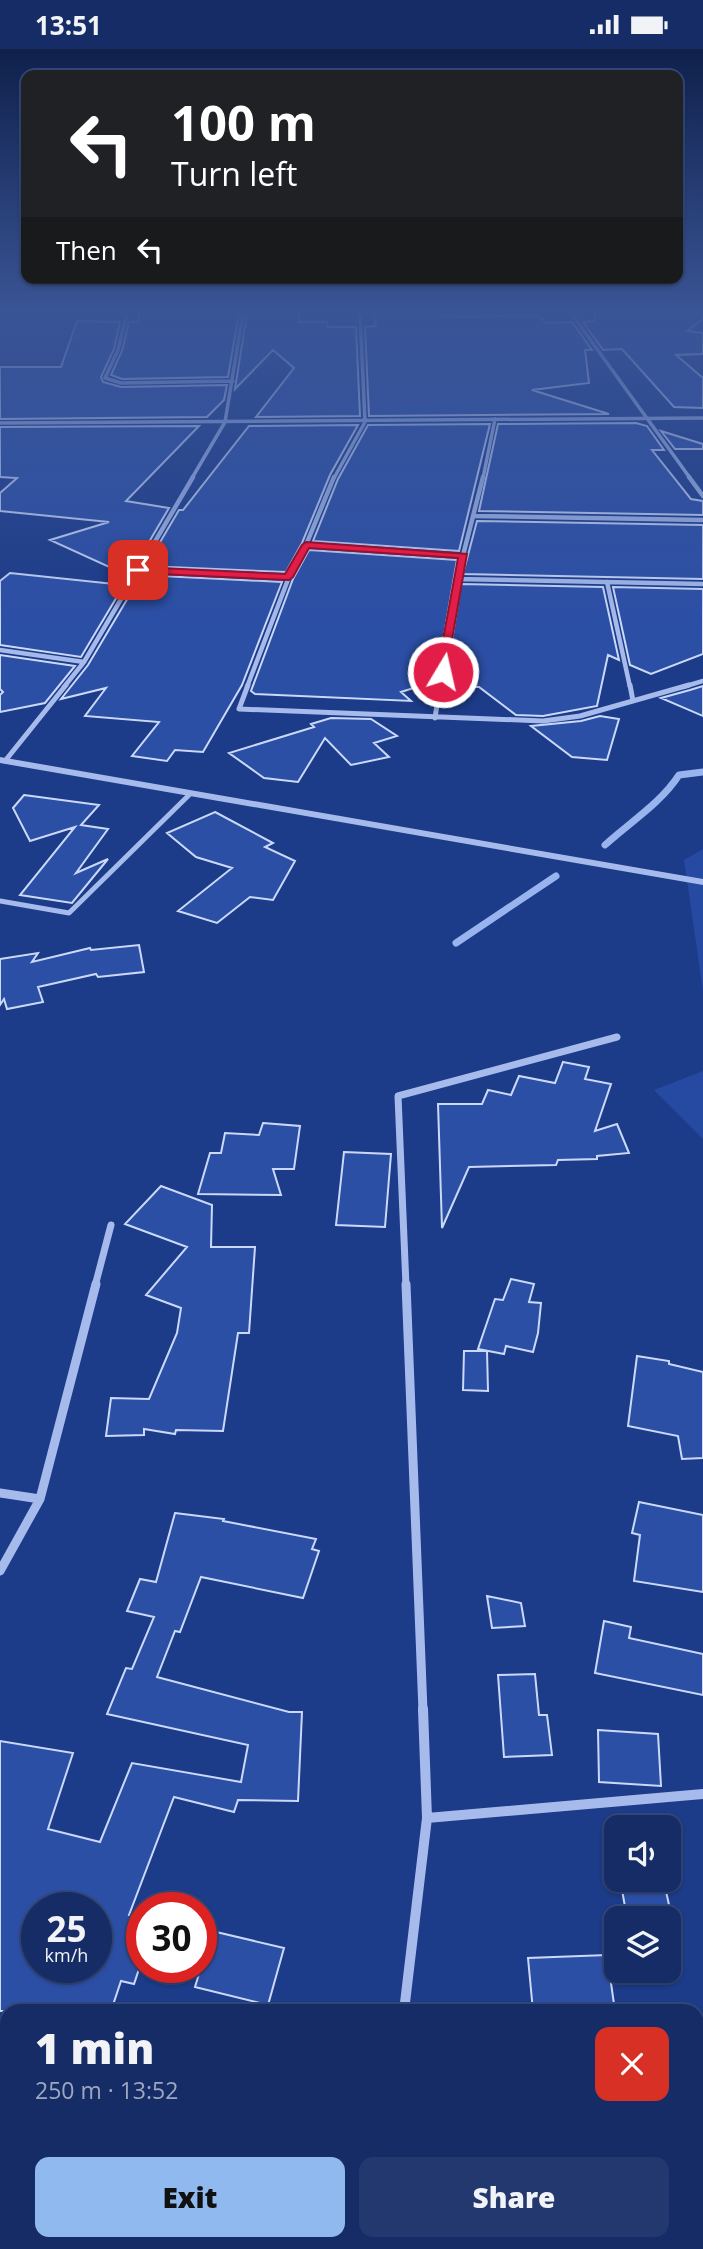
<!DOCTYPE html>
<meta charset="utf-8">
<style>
body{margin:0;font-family:"Open Sans",sans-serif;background:#22386f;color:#f1f3f6;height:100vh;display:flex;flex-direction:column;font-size:26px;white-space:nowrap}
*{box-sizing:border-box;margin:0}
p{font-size:23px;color:#9da7bf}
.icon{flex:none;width:38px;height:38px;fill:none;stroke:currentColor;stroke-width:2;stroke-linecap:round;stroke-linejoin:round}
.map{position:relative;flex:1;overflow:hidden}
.panel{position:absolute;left:0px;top:1955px;width:704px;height:247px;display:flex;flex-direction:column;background:#152c66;border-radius:21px 21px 0 0;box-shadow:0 2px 5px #0004,0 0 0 2px #34487a}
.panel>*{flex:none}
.top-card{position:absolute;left:21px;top:21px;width:662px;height:214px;border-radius:14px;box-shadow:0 2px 5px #0004,0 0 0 2px #34487a;background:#202124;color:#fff;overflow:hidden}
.tools{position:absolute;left:604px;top:1766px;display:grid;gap:14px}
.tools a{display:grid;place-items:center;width:77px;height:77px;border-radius:14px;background:#152c66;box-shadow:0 2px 5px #0004,0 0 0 2px #34487a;font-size:35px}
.speed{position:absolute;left:21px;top:1843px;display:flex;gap:14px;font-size:35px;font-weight:700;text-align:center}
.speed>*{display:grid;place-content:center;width:91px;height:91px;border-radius:50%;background:#152c66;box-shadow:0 2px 5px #0004,0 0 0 2px #34487a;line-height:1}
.speed small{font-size:18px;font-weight:400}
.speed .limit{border:10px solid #d22;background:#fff;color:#111}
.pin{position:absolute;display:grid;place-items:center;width:60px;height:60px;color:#fff;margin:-30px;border-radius:14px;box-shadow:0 4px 10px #0006}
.me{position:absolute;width:77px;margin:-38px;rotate:9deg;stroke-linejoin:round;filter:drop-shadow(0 0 5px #0008)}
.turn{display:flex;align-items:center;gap:24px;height:147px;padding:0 35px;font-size:32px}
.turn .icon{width:91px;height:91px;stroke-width:2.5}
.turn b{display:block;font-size:49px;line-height:60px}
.then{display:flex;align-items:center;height:66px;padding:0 35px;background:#0003;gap:14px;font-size:26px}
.round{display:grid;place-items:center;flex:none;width:74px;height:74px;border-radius:14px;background:#22386f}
.headline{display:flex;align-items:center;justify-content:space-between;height:119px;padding:0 35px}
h1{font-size:42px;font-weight:800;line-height:52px}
.action{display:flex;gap:14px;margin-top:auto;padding:14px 35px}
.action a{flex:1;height:80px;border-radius:14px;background:#90b9f0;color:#111;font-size:28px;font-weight:800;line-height:80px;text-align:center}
.action a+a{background:#22386f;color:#f1f3f6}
.status{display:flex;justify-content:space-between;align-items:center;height:49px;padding:0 35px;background:#152c66;direction:ltr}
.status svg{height:19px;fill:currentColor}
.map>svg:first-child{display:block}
.green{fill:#264aa1}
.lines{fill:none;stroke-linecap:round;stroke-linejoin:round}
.stream{stroke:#99b3ee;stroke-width:7}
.building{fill:#2c4fa6;stroke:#cbd9f9;stroke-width:2;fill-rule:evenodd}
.minor-far5{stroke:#a6bbec;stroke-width:3.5}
.minor-far4{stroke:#a6bbec;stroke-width:4.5}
.minor-far3{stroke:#a6bbec;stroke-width:5}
.minor-far2{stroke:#a6bbec;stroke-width:7}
.minor-far1{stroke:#a6bbec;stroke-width:9}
.minor{stroke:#a6bbec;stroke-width:10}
.tertiary{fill:#a6bbec;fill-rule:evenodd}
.route{fill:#e11d48;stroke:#92132f;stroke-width:2}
</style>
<div class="status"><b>13:51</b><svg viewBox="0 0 49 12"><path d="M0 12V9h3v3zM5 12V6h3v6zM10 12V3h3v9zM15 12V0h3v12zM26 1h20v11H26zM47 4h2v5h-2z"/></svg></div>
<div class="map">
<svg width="703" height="2200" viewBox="0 0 703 2200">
<rect width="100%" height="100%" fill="#1c3b88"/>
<path class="green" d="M703 800V942L684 811Z
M703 1022V1090L654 1041Z"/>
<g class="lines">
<path class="stream" d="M605 796C630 773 660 755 679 726L703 723
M456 894 556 827"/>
</g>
<path class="building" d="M140 264H239L228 328 122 330 111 326 122 302 129 273H138Z
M247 264H299V273H327L328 278H356L360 367 256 368 294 319 273 301 235 340Z
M373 264H442L443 267 468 268 538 266 546 274 572 273 592 301H585L589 334 532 341 609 365 369 367 365 278 376 277Z
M596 264H703V270L687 282 703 284V305L676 306 703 329V359L674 358 622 300 603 301 583 273 594 272Z
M77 272 120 273 114 300 101 328 103 333 121 338 227 336 224 351 207 368 0 370V318H61Z
M636 374 647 377 664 401H652L691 450 703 452V466L479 462 498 375Z
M490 375 459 502 313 492 338 430 368 376Z
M358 376 330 426 302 494 286 523 146 517 179 461H183L249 377Z
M199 377 126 452 169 459 129 527 50 491 109 473 0 462V444L17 429 0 428V378Z
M661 382 703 395V400H675Z
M477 472 703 476V530L463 525Z
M309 501 457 511 436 632 401 643 411 652 255 645 251 642 293 530Z
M10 524 124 536 81 608 0 596V532Z
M141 526 282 533 242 636 203 703 175 701 167 712 132 707 159 673 85 667 106 639 61 650 88 616 135 537 155 539 138 531Z
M461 535 603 538 619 611 608 606 597 657 543 667 516 666 479 638H476L458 626 446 629Z
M613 538 703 540V605L651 625 630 616Z
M0 606 75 617 45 654 0 663V646L3 643 0 640Z
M703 637V667L661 649 690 641Z
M600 667 619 670 607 711 572 708 531 677 581 672Z
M331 669 371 670 397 687 374 694 389 708 351 716 325 689 298 733 264 729 229 704 314 678 311 675Z
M24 746 99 756 81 776 108 780 76 824 108 810 72 854 20 846 75 778 30 792 13 759Z
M215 763 273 794 265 798 295 812 273 851 250 848 217 874 178 862 232 819 196 808 167 784Z
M139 896 144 923 98 928 96 925 38 938 43 953 7 960 4 950 0 956V910L38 904 32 913 90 899 91 901Z
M563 1013 589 1018 585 1030 611 1035 595 1082 617 1075 629 1104 597 1107V1110L558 1111 556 1116 469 1118 442 1179 438 1055H482L488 1041 511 1046 519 1027 555 1034Z
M263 1074 300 1077 294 1120H273L281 1146 198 1145 210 1104H221L225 1084 259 1086Z
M344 1103 391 1105 385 1178 336 1176Z
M161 1137 212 1156 211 1198H255L249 1284H238L223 1382 176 1381 175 1385 144 1380V1386L106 1387 111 1349 149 1350 177 1284 181 1259 146 1246 187 1198 125 1175Z
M511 1230 534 1235 529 1253 541 1254 538 1284 533 1303 506 1297 504 1305 478 1300 495 1250 503 1251Z
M464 1302H487L488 1342 463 1341Z
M637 1307 669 1312V1315L703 1323V1409L682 1410 678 1387 628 1377Z
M639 1453 703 1466V1543L634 1532 640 1486 632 1484Z
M175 1464 224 1470 223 1472 316 1490 312 1500 319 1502 303 1549 201 1528 180 1583 175 1582 157 1628 289 1663H302L298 1752 238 1751 234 1763 174 1748 129 1866 142 1869V1911L134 1935 121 1932 111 1962H0V1692L73 1704 48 1780 100 1793 132 1714 241 1733 248 1696 107 1665 126 1619 132 1620 154 1568 127 1562 140 1530 156 1533ZM37 1858H96V1918H37Z
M487 1547 521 1554 525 1577 492 1579Z
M604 1572 631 1578 629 1589 703 1605V1646L595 1624Z
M535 1625 539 1666H547L552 1706 504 1708 498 1626Z
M598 1681 658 1685 661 1737 599 1733Z
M665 1838 672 1869H627L622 1841Z
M212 1882 284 1899 268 1956 195 1938Z
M607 1906 615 1962H533L528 1909Z"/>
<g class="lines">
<path class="minor-far5" d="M127 264 118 301 105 329 121 334 233 332
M571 264 690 429
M0 374 703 369
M192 429 225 373 243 264
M334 429 365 373 360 264
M483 429 495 370"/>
<path class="minor-far4" d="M689 428 703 447
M475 467 703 471
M306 496 463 507
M138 521 289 528
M457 530 703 535
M607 533 630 638
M0 601 84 613
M64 638 84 613 193 428
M247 638 289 528 306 496 334 428
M440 638 457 530 483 428
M683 638 703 632"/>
<path class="minor-far3" d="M248 636 239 660 543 672 580 667 689 636
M630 636 633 652
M435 669 440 636
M5 712 66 636
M0 852 69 864 189 746"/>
<path class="minor-far2" d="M95 1237 111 1176
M406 1237 398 1047 617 988"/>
<path class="minor-far1" d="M406 1235 423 1662
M0 1444 40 1450
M0 1522 40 1450 96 1235"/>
<path class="minor" d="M423 1660 427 1769
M404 1962 427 1769 703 1745
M376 2200 377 2194"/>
<path class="tertiary" d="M0 708 703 830V836L0 714Z"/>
</g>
<linearGradient id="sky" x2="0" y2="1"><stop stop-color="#0f204b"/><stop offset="0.46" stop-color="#3a5596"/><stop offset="1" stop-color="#3a5596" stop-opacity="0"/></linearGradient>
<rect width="703" height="572" fill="url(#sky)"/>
<path class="route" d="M306 493 467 505 446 625 437 623 458 509 309 499 293 528 289 531 138 524 134 521 138 518 285 525 302 496Z"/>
</svg>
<div class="tools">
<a><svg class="icon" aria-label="sound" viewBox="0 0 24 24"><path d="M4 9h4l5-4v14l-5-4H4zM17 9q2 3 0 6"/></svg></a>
<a><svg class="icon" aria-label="layers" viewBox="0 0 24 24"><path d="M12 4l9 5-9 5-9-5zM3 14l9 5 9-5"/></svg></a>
</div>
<div class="speed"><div>25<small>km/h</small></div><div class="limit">30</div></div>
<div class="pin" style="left:138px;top:521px;background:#d93025"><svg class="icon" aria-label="arrive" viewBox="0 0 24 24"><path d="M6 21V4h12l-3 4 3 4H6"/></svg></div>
<svg class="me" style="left:443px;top:623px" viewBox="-20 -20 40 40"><circle r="17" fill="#e11d48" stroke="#fff" stroke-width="3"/><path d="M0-11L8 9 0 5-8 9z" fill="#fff"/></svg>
<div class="top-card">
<div class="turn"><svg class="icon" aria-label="left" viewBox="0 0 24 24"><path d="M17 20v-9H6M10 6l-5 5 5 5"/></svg><div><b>100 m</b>Turn left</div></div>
<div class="then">Then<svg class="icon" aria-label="left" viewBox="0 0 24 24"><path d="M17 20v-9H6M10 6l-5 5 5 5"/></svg></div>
</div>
<section class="panel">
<div class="headline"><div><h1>1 min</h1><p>250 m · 13:52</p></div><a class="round" style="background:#d93025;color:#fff"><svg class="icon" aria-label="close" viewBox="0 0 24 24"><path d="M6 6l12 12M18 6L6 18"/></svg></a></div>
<div class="action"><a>Exit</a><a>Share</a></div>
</section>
</div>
